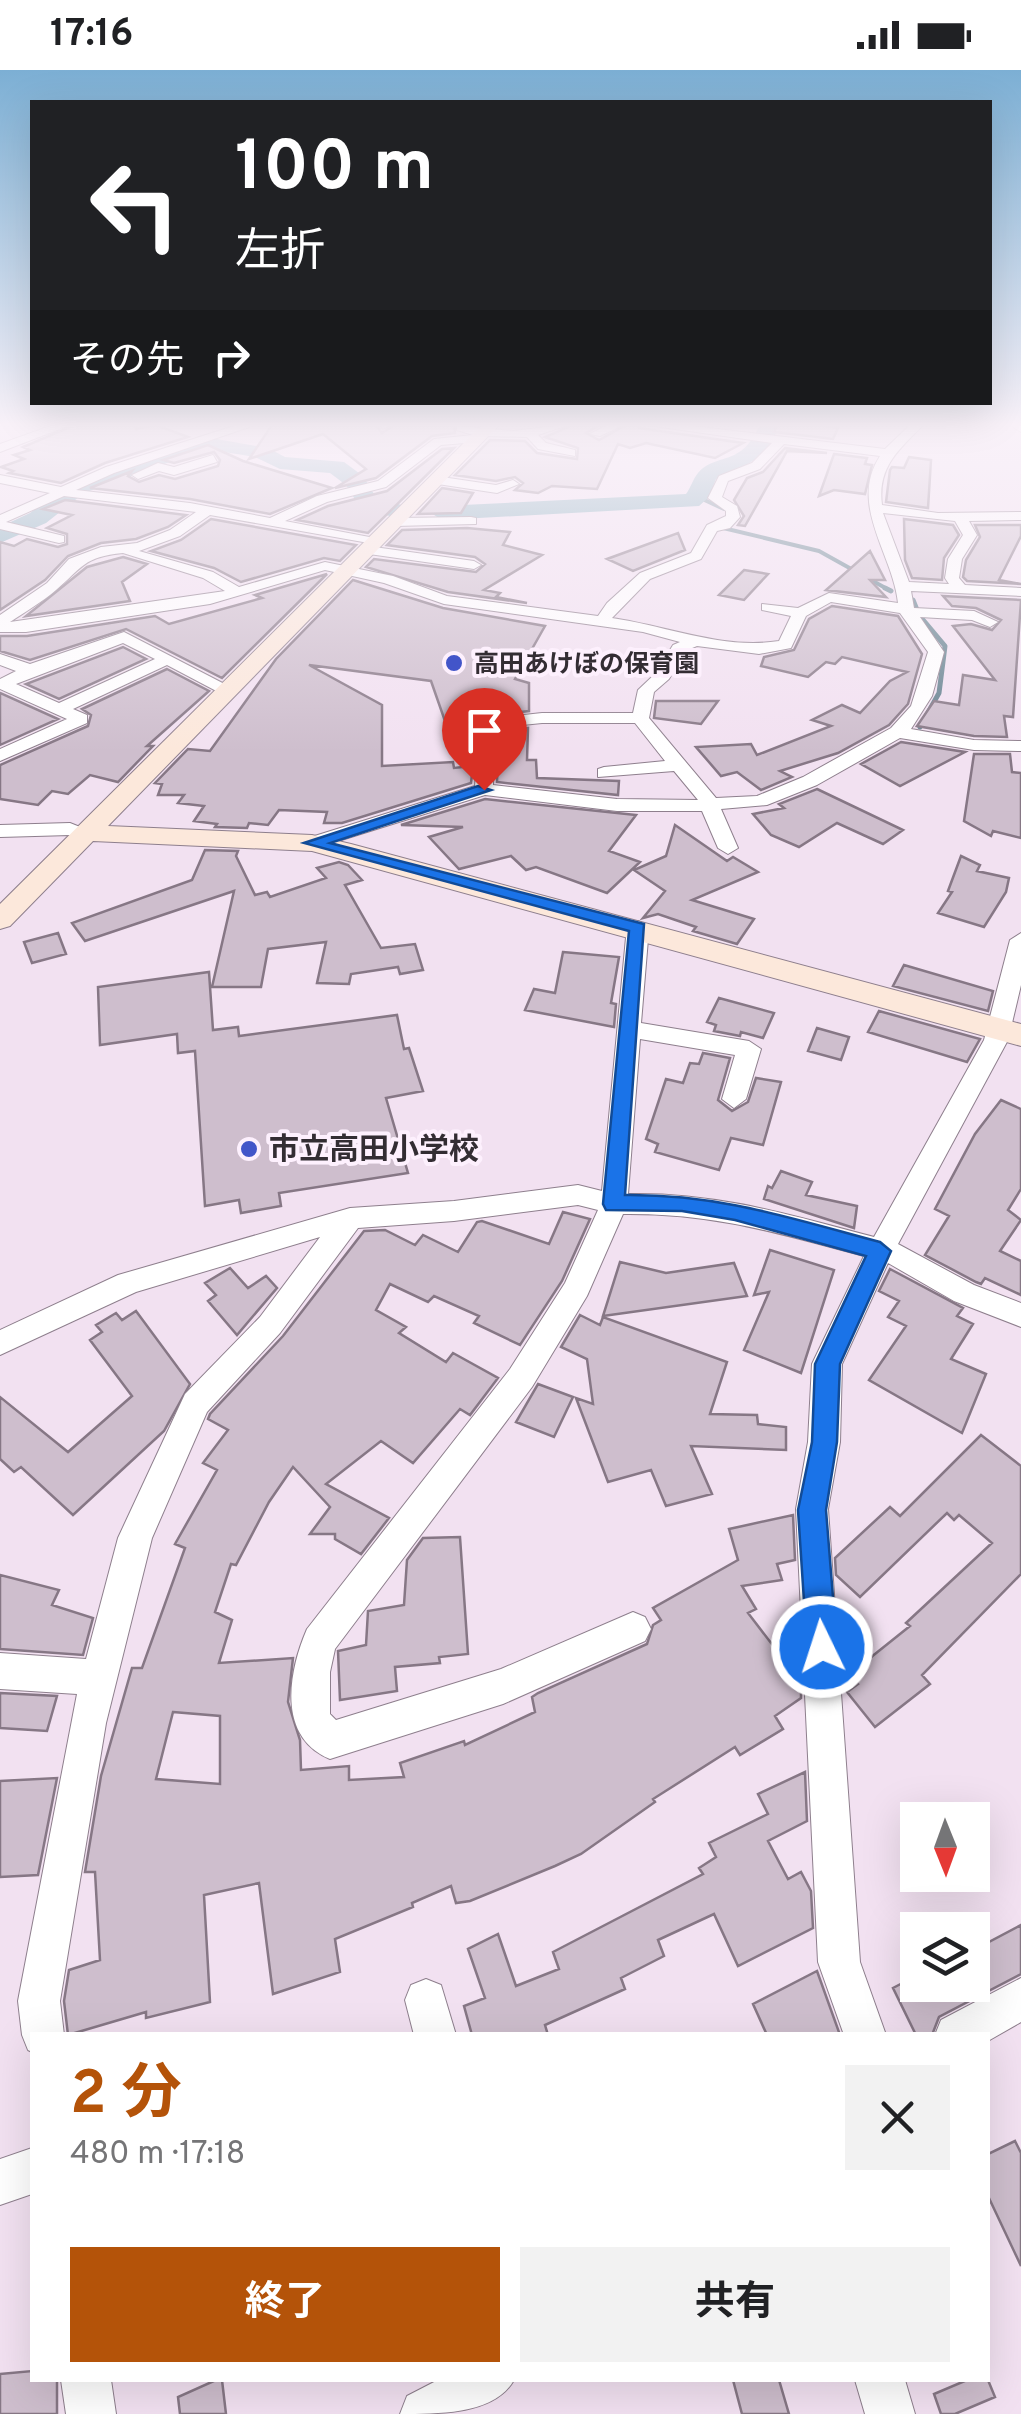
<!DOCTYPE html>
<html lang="ja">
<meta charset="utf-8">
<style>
body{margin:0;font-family:Overpass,"Noto Sans JP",sans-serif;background:#f2f2f2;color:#202124;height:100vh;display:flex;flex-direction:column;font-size:38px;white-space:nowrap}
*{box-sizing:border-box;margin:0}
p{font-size:32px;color:#757577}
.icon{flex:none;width:55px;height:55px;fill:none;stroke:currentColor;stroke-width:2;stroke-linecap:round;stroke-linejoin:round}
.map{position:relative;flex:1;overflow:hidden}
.side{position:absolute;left:30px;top:1962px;width:960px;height:350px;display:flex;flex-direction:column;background:#fff;border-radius:0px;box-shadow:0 10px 40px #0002}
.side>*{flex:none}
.banner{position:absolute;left:30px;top:30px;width:962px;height:305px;border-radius:0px;box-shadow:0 10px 40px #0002;background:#202124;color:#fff;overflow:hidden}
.needle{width:65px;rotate:179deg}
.tools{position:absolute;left:900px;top:1732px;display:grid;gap:20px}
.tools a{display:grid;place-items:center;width:90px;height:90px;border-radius:0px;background:#fff;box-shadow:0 10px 40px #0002;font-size:50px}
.pin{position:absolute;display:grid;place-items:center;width:85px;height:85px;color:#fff;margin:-102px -42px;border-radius:50% 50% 50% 0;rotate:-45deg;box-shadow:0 0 10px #0007}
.pin .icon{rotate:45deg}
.me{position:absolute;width:110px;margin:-55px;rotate:356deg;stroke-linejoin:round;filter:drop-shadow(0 0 8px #0008)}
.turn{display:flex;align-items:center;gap:35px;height:210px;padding:0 40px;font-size:45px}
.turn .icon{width:130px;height:130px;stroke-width:2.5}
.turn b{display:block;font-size:70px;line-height:85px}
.then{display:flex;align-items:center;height:95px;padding:0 40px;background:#0003;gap:20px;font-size:38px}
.round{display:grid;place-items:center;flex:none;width:105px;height:105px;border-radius:0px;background:#f2f2f2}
.head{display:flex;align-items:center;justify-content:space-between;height:170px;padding:0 40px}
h1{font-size:60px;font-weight:700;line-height:75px;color:#b45309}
.button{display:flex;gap:20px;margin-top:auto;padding:20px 40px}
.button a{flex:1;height:115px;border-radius:0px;background:#b45309;color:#fff;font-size:40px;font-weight:700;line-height:115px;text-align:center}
.button a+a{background:#f2f2f2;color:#202124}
.status{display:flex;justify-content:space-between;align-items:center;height:70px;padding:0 50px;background:#fff;direction:ltr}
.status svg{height:28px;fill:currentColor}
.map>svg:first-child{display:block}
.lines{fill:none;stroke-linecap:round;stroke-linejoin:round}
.stream-far1{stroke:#65828f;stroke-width:4}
.stream{stroke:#65828f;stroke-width:5}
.river{fill:#7aa7b6;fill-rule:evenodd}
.building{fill:#cebecd;stroke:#867785;stroke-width:2.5;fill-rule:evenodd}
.street-casing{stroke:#8e7f8d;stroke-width:2}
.secondary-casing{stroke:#8e7f8d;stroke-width:2}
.street{fill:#fff;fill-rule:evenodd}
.secondary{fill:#fce8db;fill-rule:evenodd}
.route{fill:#1a73e8;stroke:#114b97;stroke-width:2.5}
.poi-dot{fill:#4255c9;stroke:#fdf0fd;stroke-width:4}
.labels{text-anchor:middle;stroke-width:8;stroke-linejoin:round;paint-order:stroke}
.far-poi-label{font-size:25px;font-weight:bold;fill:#332d33;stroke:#fdf0fd;text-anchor:start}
.poi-label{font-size:30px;font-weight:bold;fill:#332d33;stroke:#fdf0fd;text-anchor:start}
</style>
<div class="status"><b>17:16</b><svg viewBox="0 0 49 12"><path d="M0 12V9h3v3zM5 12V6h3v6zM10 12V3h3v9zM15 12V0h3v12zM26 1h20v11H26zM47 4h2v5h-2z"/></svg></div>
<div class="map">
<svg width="1021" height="2344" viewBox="0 0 1021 2344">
<rect width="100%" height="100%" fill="#f2e1f1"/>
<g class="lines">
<path class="stream-far1" d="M698 427 724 439
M719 457 819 481 889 520"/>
<path class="stream" d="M885 518 891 521
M913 530 919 545 945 576 939 623 920 657"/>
<path class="river" d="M760 354H780C768 386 747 397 716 409L709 427 699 436 442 450 431 443 442 436 686 424C690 419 693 409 698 403 716 382 742 398 760 354Z
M205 367 268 378 285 387 344 392 363 406 377 429 402 435 405 440 394 447 361 439 346 415 330 403 280 399 255 387 206 379 84 423 46 453 0 473V457L30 443 68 413Z"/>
</g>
<path class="building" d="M77 354H135L136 359 156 355 188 367 105 393 61 413 9 403 13 401 1 397 24 389 14 385 30 380 23 377Z
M310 354H375L382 363 396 354H454L455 363 432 366 376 408 335 418 366 399 323 364 249 389 272 355 313 356Z
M575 354H601L586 363 599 370 628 354H636L639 358 743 373 715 388 646 373 630 378 618 374 597 419 552 416 538 423 515 420 523 413 515 407 496 411 455 405 490 370 525 371 537 383 577 389 578 378 545 367Z
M778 354H815L838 358 833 369 774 362Z
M208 375 243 391 332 418 270 444 190 429 90 418 132 401 128 406 139 412 159 405 175 409 218 396 220 390 214 382 174 393 163 390Z
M454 378 368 463 297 450 328 436 387 421 442 379Z
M785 378 827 383 787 381 745 456 738 455 744 446 734 430 747 408 763 402Z
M834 384 867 388 865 394 872 395 865 424 834 420 819 426Z
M909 387 931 390 928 438 886 432 890 400 892 397 904 398Z
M442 418 473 423 461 443 418 444Z
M65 430 186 445 168 457 136 469 101 473 68 486 45 510 0 540V472L14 476 27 469 58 477 67 474V464L47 458 72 445 43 439Z
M211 449 356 475 340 491 324 488 241 512 214 498 151 481 181 470Z
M904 449 953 455 959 465 944 488 942 510 912 508 905 490Z
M975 455H1021V466L999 510 1021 514 967 511 963 507 966 490 980 467Z
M467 458 510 462 503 475 542 485 484 520 500 523 496 527 527 533 448 522 366 497 374 489 476 502 485 494 475 487 387 475 402 460Z
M678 463 685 480 633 501 607 489Z
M870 481 885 510H870L886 527 826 520Z
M123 487 147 494 122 512 130 531 26 546 87 497Z
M744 500 768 504 744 530 719 525Z
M327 504 222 608 126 559 30 590 0 581V566H27L155 546 169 554 262 528 255 525Z
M353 510 443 538 545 556 515 609 529 613V641L480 646 476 652 446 654 431 611 309 595 382 635V696L453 692 454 698 473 696 471 713 342 753H324L327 742 279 740 268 755 249 753 247 758 215 757 217 754 194 751 204 736 178 733 184 725H158L162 714 155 713 188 679 210 681 276 589Z
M943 526 1021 530 1013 647 1004 646 1007 667 974 666 917 656 934 631 959 635 963 605 995 610 953 556 971 554 992 560 1001 550 976 538 952 536Z
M832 536 898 546 922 584 908 634 889 655 838 683 780 701 792 707 761 720 737 702 721 706 696 677 751 674 757 685 831 656 812 650 842 635 860 643 890 611 907 602 842 587 835 594 826 592 808 607 761 596 764 587 794 580 809 549Z
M123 577 146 589 59 629 26 614Z
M167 599 209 621 147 676H153L118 712 90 705 68 724 52 721 38 735 0 729V695L88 656 91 645 82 639Z
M0 623 58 649 0 675Z
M656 631H718L701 654 654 648Z
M528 658 527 690H536L537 708 619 711 618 725 497 712 499 661Z
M901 672 965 682 900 716 861 694Z
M974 684H1010L1012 702 1021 703V768L993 761 991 766 964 751Z
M817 719 903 760 883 774 837 753 799 777 771 765 753 744 784 738 779 734Z
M485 729 636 745 609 781 640 792 607 823 536 797 526 800 511 786 459 799 429 767 463 757 401 755Z
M675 755 727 791 733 787 758 802 692 830 754 849 737 874 693 861 696 857 658 844 643 848 665 821 634 800 666 786Z
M205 780 238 781 236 786 255 825 267 822 270 827 326 808 317 798 339 792 348 795 362 810 345 815 381 878 415 874 423 900 400 904 398 897 351 904 349 914 317 913 326 872 268 879 261 917H212L234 821 85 871 72 853 192 810Z
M961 786 980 795 977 801 1009 808 1006 822 984 857 938 843 952 822 948 821Z
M58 863 66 884 32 893 24 872Z
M563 882 619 887 611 933 616 934 614 957 525 940 534 919 555 923Z
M904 895 993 921 988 941 893 916Z
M209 902 213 960 238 957 239 966 397 945 404 979 409 978 423 1021 386 1028 408 1103 279 1123 281 1136 241 1143 239 1130 205 1136 195 981 178 983 177 964 100 975 98 917Z
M719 928 774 943 763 968 741 962 740 966 714 961 716 955 707 952Z
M879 941 980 969 967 992 868 962Z
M817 958 849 967 841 990 808 981Z
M703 983 730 988 718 1030 732 1041 748 1032 756 1008 781 1012 763 1075 731 1068 719 1100 655 1082 658 1074 646 1069 666 1009 683 1013 690 993 699 994Z
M1001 1030 1021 1039V1119L1008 1140 1021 1150 1000 1181 1021 1191V1225L985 1208 981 1214 976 1212 925 1185 949 1146 935 1139 975 1064Z
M781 1101 812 1112 806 1125 857 1136 854 1158 764 1129 768 1116 772 1118Z
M563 1142 590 1149 562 1211 520 1275 474 1253 479 1246 434 1226 428 1232 390 1214 376 1240 406 1257 399 1263 446 1292 453 1283 498 1308 470 1345 460 1339 413 1393 381 1371 326 1414 389 1448 361 1484 335 1469V1464H310L330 1437 293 1397 269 1432 236 1495 231 1494 215 1542 232 1550 219 1593 293 1588 288 1632 300 1670 301 1700 349 1696V1710L404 1707 400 1693 464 1671 465 1675 535 1642 532 1627 538 1623 647 1574 653 1555 661 1550 653 1538 738 1490 729 1459 793 1445 795 1490 777 1494 782 1510 742 1516 756 1539 748 1543 801 1612V1628L775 1646 783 1659 740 1685 735 1677 653 1729 655 1732 581 1784 555 1796 470 1831 456 1833 451 1816 412 1833 413 1837 335 1869 340 1902 273 1924 259 1813 204 1825 210 1932 146 1948V1942L68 1965 64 1931 69 1900 100 1890 95 1802H85L101 1706 132 1598H142L185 1478 175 1474 217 1400 203 1393 228 1360 208 1349 210 1344 283 1266 364 1161 385 1160 415 1175 423 1165 458 1182 477 1152 482 1151 549 1174ZM173 1642 220 1646V1714L156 1709Z
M770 1180 834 1200 801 1303 744 1280 769 1222 754 1225Z
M620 1192 666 1203 734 1193 747 1226 603 1246Z
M230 1198 248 1218 266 1206 277 1218 237 1265 208 1231 216 1225 205 1213Z
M890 1199 963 1238 957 1246 973 1254 951 1289 986 1304 962 1363 869 1310 906 1256 888 1247 899 1231 879 1221Z
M136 1241 190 1314 164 1361 73 1445 21 1397 14 1402 0 1389V1327L68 1382 132 1326 90 1270 102 1262 96 1255 116 1243 122 1250Z
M580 1245 600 1255 603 1247 727 1292 710 1344 757 1345 758 1354 786 1357V1380L691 1376 712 1424 666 1436 651 1400 608 1412 576 1328 593 1334 587 1289 561 1277Z
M538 1314 573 1327 554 1367 516 1352Z
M981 1365 1021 1396V1504L922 1605 930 1614 875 1657 847 1622 858 1614 850 1604 910 1556 906 1553 992 1473 959 1445 954 1450 947 1443 860 1527 836 1505 835 1488 890 1437 900 1446Z
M460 1467 468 1584 439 1587 440 1593 395 1597 397 1621 340 1630 338 1581 366 1575 368 1541 404 1535 407 1490 423 1468Z
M0 1505 59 1520 52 1535 93 1548 83 1585 0 1579Z
M0 1623 57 1626 47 1661 0 1658Z
M805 1702 807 1751 768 1771 788 1809 801 1802 811 1821 813 1858 738 1896 714 1844 658 1870 664 1886 621 1908 625 1919 545 1955 548 1965H472L464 1936 485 1928 468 1879 498 1864 516 1916 559 1899 553 1882 703 1804 699 1798 716 1787 709 1773 768 1744 758 1724Z
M57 1708 38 1805 0 1807V1711Z
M1021 1855V1904L939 1947 932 1965H916L893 1918 918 1905V1915H972V1881Z
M817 1901 840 1965H767L753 1934Z
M1015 2071 1021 2083V2196L988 2126V2084Z
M32 2301V2310H57V2344H0V2304Z
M216 2310H222L226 2344H180L178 2327Z
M733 2310H779L789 2344H742Z
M967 2310H988L995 2327 955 2344H941L934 2324Z"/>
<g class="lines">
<defs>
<path id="street" d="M56 354H73L0 382V374Z
M240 354H258L114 403 76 420 190 433 270 448 317 426 378 411 434 369 473 365 457 360V356L513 361 571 354 538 365 546 373 575 380V386L538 379 527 367 481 366 476 372 441 375 386 417 327 432 285 451 380 469V475L210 445 180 466 139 481 213 502 239 517 325 492 393 506 447 526 598 546 607 533 640 503 691 483 707 455 726 446V441L708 428 719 406 752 393 772 373 640 354H675L885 379 911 354H924C900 379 877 396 882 435L938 443 1021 442V450L969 451 977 465 962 489 959 508 965 515 1021 518V526L911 521 914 538 974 541 998 552 990 557 972 550 920 547 944 582 932 626 911 659 974 670 1021 671V681L974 680 900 668 817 715 767 735 721 739 738 778 728 784 718 778 702 741H617L485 725 319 777H305V769L475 716 480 650 542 643H633L638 620 656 603 673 575 680 572 643 562 444 534 384 513 325 500 210 534 26 562H0V545L47 513 69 489 101 477 137 473 170 460 196 442 64 426 6 452 64 466V472L59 473 0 459V445L50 423 0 413V405L61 417 106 397ZM784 374 880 386C848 435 893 484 898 533L829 523 798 538 762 534V540L791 546 779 571C722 580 668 556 612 548L650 509 701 489 717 461 730 458 740 447 737 436 722 427 728 411 760 399ZM883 443 955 451 963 465 948 489 945 508 949 514 909 512ZM123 483 203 508 225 521 10 552C25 542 42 532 56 520 83 497 83 487 123 483ZM831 532 900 543 928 582 911 636 891 658 803 707 757 726 716 728 649 648 654 622 669 609 685 581 697 576 759 584 791 578 806 546ZM542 653H635L665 691 604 697 598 699V707L674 701 698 730 617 729 493 715 495 658Z
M379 354H392L383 359Z
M609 354H625L600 366 590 364Z
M1009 354H1021V362Z
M213 385 217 392 174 405 159 401 138 409 132 405 158 393 174 397Z
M435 406 496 415 513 410 519 414 497 423 431 413V407Z
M471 447 476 448V454L395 456 388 452 395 448Z
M367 476 474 491 481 495 474 499 362 483 360 480Z
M124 562 236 620 222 624 167 595 73 639 87 645V653L0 691V679L67 649 0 619V609L16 601 0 595V584L30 594ZM123 573 155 589 59 633 16 614Z
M70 753 95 763 85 769 70 765 0 767V755Z
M638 851 649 857 641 953 749 971 761 979 746 1029 734 1038 722 1029 735 985 640 969 628 1124C716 1122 790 1145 874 1167L984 970 1010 870 1021 863V915L1008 970 898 1174 974 1215 1021 1233V1257L954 1231 888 1193 842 1294 840 1372 828 1439 860 1892 886 1965H844L818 1892 796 1439 808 1372 812 1294 864 1186C777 1163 715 1143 623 1144L587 1226 532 1317 335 1579 330 1602V1644L336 1650 501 1599 633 1542 645 1547 651 1559 645 1571 503 1634 330 1689C277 1667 288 1603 307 1559L510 1299 565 1213 598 1140 578 1135 454 1151 358 1158 280 1263 207 1342 152 1468 106 1653 60 1931 64 1965H32V1982L28 1980 22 1965 18 1931 77 1624 0 1619V1583L86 1589 118 1468 185 1324 260 1247 320 1167 136 1222 0 1285V1260L118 1205 350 1138 454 1131 578 1115 602 1121 627 857Z
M1021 1908V1952L988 1971V1965H935L941 1950Z
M426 1909 441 1915 456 1965H414L405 1930 411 1915Z
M32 2078V2124L0 2135V2089Z
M61 2310H111L116 2344H66Z
M438 2310H514C495 2344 441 2344 400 2344L407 2326Z
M855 2310H905L915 2344H865Z"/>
<path id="secondary" d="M483 354H500L108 756 312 765 351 774 1021 954V976L312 781 93 771 10 856 0 859V834Z"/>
</defs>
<use href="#street" class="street-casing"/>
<use href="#secondary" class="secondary-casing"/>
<use href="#street" class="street"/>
<use href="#secondary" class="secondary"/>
</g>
<linearGradient id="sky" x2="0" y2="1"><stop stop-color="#7cafd4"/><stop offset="0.52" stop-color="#f9f2f9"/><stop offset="1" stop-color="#f9f2f9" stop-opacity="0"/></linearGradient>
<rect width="1021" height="682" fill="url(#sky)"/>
<path class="route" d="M478 716 491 720 330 773 644 854 625 1125C720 1124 790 1148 880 1172L891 1181 840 1294 837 1372 826 1440 837 1577 832 1587 822 1591 812 1587 807 1577 798 1440 812 1372 815 1294 866 1186 735 1150 682 1141 606 1140 603 1134 629 861 304 773Z"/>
<g class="poi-dot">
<circle cx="454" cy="593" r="10"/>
<circle cx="249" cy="1079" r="10"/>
</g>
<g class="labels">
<g class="far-poi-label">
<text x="474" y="602">高田あけぼの保育園</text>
</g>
<g class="poi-label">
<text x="269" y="1089">市立高田小学校</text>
</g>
</g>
</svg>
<div class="tools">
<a><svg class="needle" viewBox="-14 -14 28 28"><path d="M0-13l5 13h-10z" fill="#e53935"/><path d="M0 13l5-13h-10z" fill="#757577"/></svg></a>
<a><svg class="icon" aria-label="layers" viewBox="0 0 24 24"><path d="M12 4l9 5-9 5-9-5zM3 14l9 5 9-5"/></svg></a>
</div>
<div class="pin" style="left:484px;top:720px;background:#d93025"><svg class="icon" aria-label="arrive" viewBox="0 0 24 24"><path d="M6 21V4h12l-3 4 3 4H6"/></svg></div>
<svg class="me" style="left:822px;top:1577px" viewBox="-20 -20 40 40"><circle r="17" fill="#1a73e8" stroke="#fff" stroke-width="3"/><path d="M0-11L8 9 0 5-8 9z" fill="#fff"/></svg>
<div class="banner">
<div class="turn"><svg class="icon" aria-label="left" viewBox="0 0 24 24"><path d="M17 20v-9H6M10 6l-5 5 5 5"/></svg><div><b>100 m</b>左折</div></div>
<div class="then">その先<svg class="icon" aria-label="right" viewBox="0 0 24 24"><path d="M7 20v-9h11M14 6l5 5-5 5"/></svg></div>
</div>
<section class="side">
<div class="head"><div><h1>2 分</h1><p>480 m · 17:18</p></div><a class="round"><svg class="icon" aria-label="close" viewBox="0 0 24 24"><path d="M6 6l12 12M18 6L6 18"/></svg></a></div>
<div class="button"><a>終了</a><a>共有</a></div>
</section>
</div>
